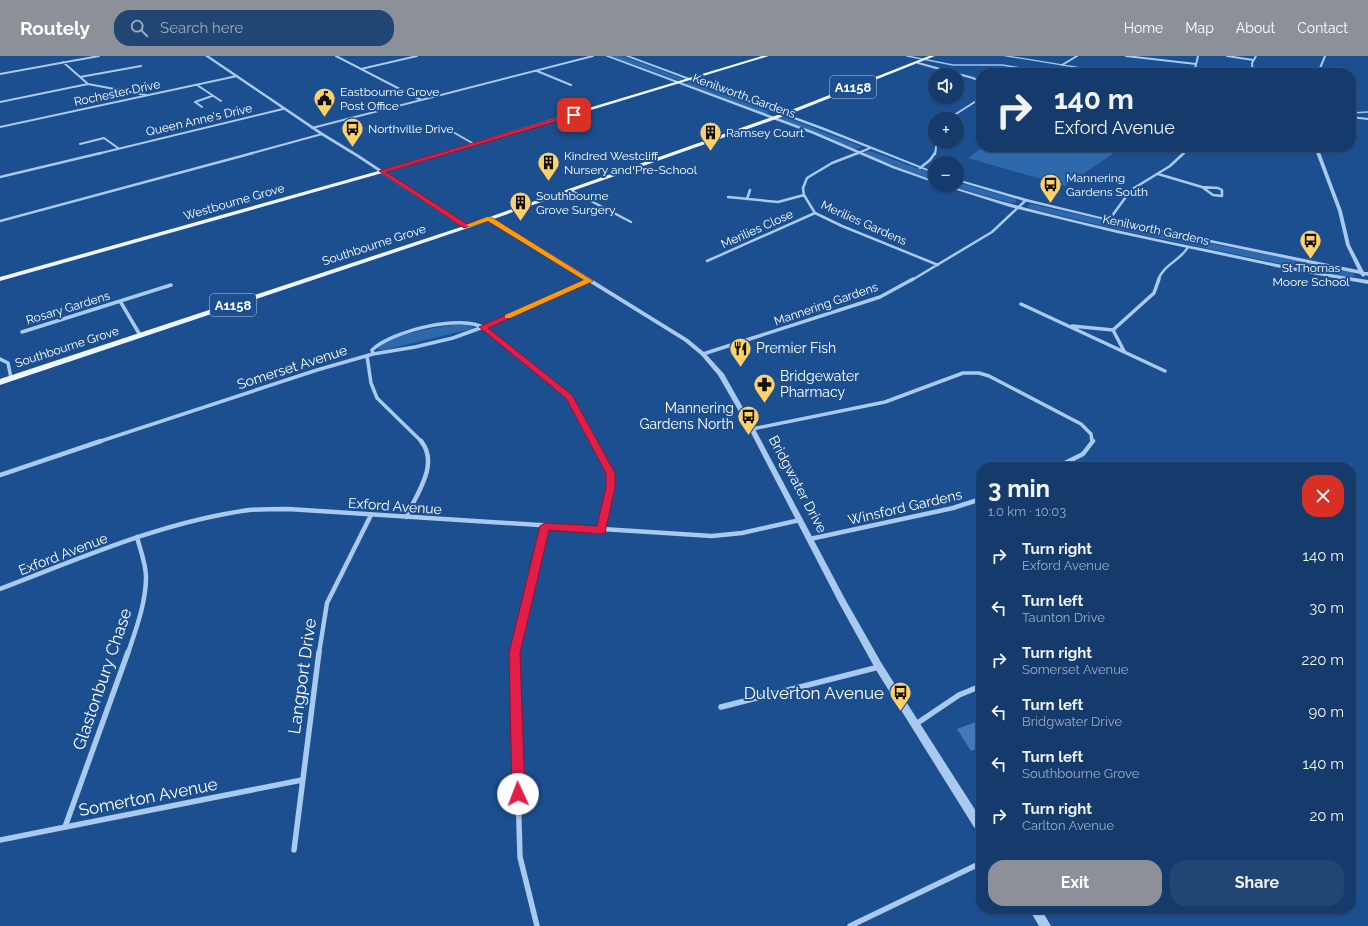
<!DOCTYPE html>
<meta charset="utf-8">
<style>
body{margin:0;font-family:Raleway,sans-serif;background:#214673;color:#f1f3f6;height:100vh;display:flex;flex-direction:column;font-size:15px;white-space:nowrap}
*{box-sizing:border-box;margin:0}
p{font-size:13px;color:#9dadc1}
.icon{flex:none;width:22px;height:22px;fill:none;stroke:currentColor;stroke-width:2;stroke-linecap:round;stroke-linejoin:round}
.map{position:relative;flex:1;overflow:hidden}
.sheet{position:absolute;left:976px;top:406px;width:380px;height:452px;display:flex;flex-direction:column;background:#143b6b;border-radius:16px;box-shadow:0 1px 3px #0004,0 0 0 1px #33557e}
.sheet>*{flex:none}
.banner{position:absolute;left:976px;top:12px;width:380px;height:84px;border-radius:16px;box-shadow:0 1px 3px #0004,0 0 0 1px #33557e;background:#143b6b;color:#f1f3f6;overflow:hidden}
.buttons{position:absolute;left:928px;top:12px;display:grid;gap:8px}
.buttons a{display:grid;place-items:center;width:36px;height:36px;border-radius:50%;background:#143b6b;box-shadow:0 1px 3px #0004,0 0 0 1px #33557e;font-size:20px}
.pin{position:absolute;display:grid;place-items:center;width:34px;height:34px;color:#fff;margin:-17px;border-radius:8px;box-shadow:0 2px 6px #0006}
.me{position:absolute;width:44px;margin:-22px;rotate:358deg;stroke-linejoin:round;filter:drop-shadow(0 0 3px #0008)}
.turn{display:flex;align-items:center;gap:14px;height:84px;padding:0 12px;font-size:18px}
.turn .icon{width:52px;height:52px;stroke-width:2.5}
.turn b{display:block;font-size:28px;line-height:34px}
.round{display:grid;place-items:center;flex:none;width:42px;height:42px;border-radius:16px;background:#214673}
.overview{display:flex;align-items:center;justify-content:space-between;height:68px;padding:0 12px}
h1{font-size:24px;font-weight:700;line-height:30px}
.primary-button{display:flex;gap:8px;margin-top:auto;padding:8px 12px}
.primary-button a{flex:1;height:46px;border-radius:16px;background:#8c9099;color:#fff;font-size:16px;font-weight:700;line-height:46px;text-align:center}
.primary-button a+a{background:#214673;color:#f1f3f6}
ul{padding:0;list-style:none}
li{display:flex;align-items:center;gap:12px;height:52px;padding:0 12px}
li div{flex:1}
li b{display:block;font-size:15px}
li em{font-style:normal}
header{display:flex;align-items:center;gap:24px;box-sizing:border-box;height:56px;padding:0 20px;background:#8c9099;color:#fff}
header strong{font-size:19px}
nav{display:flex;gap:22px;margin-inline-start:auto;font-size:14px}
.search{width:280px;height:36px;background:#214673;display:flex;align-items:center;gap:10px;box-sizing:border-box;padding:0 14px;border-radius:16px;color:#9dadc1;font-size:15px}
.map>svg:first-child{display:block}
.green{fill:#2e69ad}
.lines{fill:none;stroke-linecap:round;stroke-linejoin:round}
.stream{stroke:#9cc4f0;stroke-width:1.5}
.building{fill:#4478b7}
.minor-far4{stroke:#a9c9ee;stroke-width:2}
.minor-far3{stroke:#a9c9ee;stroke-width:2.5}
.minor-far2{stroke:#a9c9ee;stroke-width:3.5}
.minor-far1{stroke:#a9c9ee;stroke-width:4.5}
.minor{stroke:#a9c9ee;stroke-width:5.5}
.tertiary{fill:#a9c9ee;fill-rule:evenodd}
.primary{fill:#f0f6ff;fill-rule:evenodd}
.route{fill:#e11d48;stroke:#92132f}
.slow{fill:#f59e0b}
.labels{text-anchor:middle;stroke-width:4;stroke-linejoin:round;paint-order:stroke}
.far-poi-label{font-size:12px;fill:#fff;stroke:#1b4f8f;text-anchor:start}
.far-street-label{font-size:12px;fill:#fff;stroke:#1b4f8f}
.shield{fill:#1b4f8f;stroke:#bbcadd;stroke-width:1}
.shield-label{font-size:13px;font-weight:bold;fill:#fff}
.poi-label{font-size:14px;fill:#fff;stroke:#1b4f8f;text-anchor:start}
.street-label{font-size:14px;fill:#fff;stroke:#1b4f8f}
.near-street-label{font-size:17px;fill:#fff;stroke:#1b4f8f}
.near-poi-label{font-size:17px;fill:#fff;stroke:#1b4f8f;text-anchor:end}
</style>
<header>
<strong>Routely</strong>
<div class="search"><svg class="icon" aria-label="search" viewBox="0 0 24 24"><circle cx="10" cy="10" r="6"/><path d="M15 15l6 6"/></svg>Search here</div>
<nav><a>Home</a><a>Map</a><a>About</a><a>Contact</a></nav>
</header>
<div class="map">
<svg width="1368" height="870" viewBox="0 0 1368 870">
<rect width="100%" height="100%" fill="#1b4f8f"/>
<path class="green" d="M610 0H622L684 23 680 24 675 23Z
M687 26H692L770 56 766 58 687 28Z
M785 61 860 90 861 92 854 93 779 63Z
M983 91H1118L1114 97 1065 130 968 102Z
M867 95 873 96 935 119V125L864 98Z
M957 126 1015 143 1017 146 1011 147 948 129H957Z
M1031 148 1183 182 1339 213 1352 216 1355 219 1350 222 1324 217 1108 171 1032 153 1027 150Z
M466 268 473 271 471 273 384 294 377 293C386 278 448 269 466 268Z"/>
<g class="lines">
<path class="stream" d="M907 0 953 9H1002L1052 17
M1351 57 1368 56"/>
</g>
<path class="building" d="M981 664V691L971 695 957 673Z"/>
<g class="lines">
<path class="minor-far4" d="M336 0 421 44
M1126 0 1196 8
M1227 0 1253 4
M63 6 88 28 146 39
M918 7 973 22 981 26
M1062 9 1077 0
M361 13 417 0
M537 15 571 29
M1194 17 1198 0
M1253 17 1252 7 1256 0
M1318 17 1325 0
M0 18 99 0
M80 21 141 10
M197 29 221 45
M0 46 88 28
M202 51 195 46 212 40
M948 63 981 42
M0 71 237 20
M312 72 593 0
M453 76 474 88
M80 88 104 82 118 92
M97 98 283 53
M249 98 322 78
M856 98 870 92
M935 98 937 85
M1183 98 1187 91"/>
<path class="minor-far3" d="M858 97 832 107 807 122 803 132 804 139 815 157 842 170 938 209
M920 112 930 104 935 97
M1158 118 1202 131
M0 121 101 97
M1202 131 1218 132 1222 134V140L1213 139Z
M570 134 631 166
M728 141 778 146 804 139
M747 143 750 134
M1109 164 1131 134 1170 110 1184 97
M0 165 253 97
M707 205 815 157
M912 224 992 176 1026 144
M1158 224C1163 209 1181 204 1188 191"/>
<path class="minor-far2" d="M120 245 140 279
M1021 248 1165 315
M1072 270 1113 274 1154 237 1159 223
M1113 274 1124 295
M22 276 171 229
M373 298 372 294C392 275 462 257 486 273L570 341 595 386
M703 298 880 241 913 223
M367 300 371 327 377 342 422 386
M0 303 8 307 11 322
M752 373 885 346 963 317H979L989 320 1081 368 1091 378 1092 386
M98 386 317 314 373 298 415 291 453 282 483 271 589 225"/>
<path class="minor-far1" d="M594 385 611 417V431L601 474
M1057 411 1083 398 1093 385
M0 419 101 385
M406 461C416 439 440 408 421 385
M810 483 953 452 981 443
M0 533C81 502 162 466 249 454 261 453 275 453 288 453L712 480 742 477 800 464
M128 597C136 573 146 547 146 521 146 508 140 493 137 481
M319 597 327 547 371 459
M514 597 545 470"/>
<path class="minor" d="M514 596 520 801 537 870
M721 651 879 611
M916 668 959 639 981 630
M65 771 128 596
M0 784 302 724
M294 794 319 596
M850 870 981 807"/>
<path class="tertiary" d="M205 0H209L323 77 359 99 468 171 464 172 357 101 321 79Z
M605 0H610L815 76 894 110 935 125V127L892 112 813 78Z
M625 0H630L825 72 935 116V118L823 74Z
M1003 0H1011L1116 17H1108Z
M1351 60 1368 62V64L1351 62Z
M1314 91H1318L1342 155 1350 189 1364 216H1368V220L1366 219 1363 221 1360 218 1109 165 1024 145 957 125V123L1027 143 1109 163 1358 214 1346 189 1338 155Z
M941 129H947C1035 157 1125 177 1216 195 1266 206 1317 217 1368 224V228L1295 215 1117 177 1010 151Z
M487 161H491L688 283 705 297 724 318 755 373 845 543 882 608 981 763V777L977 776 876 614 839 547 749 373 718 319 701 299 684 285 487 163Z
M1029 853H1041L1051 870H1039Z"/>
<path class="primary" d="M762 0H769L393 114 0 225V221L389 112Z
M929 0H935L790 58 468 172 0 329V323L464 170 786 56Z"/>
</g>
<path class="route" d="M574 57 575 60 386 116 467 168 491 161 593 225 488 272 572 339 615 417V431L605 477 601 478 549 474 520 597 525 738 523 743 518 744 514 743 512 738 509 597 540 470 545 467 597 470 606 431V417L566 342 479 271 584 224 488 165 464 172 379 115Z"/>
<path class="slow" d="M487 161H491L593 225 510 262H505V259L584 224 488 165 469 171 466 169Z"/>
<defs>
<symbol id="civic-pin" viewBox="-11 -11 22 30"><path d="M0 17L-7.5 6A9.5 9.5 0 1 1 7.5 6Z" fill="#ffd166" stroke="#1b4f8f"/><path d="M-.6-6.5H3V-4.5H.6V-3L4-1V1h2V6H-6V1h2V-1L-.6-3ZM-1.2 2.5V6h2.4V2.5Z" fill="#111"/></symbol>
<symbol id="bus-pin" viewBox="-11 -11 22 30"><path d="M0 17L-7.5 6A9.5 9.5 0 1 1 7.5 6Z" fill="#ffd166" stroke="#1b4f8f"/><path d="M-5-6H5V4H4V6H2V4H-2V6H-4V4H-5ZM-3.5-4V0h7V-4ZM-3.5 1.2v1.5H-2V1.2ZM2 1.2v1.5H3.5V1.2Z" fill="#111"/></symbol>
<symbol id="building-pin" viewBox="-11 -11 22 30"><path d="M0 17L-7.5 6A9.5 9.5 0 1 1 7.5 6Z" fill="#ffd166" stroke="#1b4f8f"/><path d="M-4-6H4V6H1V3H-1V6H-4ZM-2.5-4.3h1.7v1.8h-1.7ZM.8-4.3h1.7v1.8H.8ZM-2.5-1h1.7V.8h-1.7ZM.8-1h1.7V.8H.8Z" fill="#111"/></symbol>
<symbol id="restaurant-pin" viewBox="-11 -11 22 30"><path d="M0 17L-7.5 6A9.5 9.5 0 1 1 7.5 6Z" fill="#ffd166" stroke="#1b4f8f"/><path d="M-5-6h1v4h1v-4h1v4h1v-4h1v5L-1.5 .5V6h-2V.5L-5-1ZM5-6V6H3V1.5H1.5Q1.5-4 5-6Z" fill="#111"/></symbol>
<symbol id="pharmacy-pin" viewBox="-11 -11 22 30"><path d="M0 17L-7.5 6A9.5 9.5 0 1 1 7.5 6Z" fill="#ffd166" stroke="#1b4f8f"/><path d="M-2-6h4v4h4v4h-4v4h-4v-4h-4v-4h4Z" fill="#111"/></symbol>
</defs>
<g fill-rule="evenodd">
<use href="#civic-pin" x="312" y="30" width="25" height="34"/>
<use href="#bus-pin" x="340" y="60" width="25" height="34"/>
<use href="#building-pin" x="698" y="64" width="25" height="34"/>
<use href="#building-pin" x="536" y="94" width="25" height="34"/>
<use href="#bus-pin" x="1038" y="116" width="25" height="34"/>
<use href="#building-pin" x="508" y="134" width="25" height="34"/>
<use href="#bus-pin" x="1298" y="172" width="25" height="34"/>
<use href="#restaurant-pin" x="728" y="280" width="25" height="34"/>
<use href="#pharmacy-pin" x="752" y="316" width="25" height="34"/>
<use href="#bus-pin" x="736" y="348" width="25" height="34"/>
<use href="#bus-pin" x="888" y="624" width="25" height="34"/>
</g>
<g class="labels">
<g class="far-poi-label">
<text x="340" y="40">Eastbourne Grove<tspan x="340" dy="14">Post Office</tspan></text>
<text x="368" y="77">Northville Drive</text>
<text x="726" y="81">Ramsey Court</text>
<text x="564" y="104">Kindred Westcliff<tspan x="564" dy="14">Nursery and Pre-School</tspan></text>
<text x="1066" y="126">Mannering<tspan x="1066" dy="14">Gardens South</tspan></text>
<text x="536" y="144">Southbourne<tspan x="536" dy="14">Grove Surgery</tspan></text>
<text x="1311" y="216" text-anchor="middle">St Thomas<tspan x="1311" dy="14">Moore School</tspan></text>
</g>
<g class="far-street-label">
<text transform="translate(117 37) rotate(-12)" y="4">Rochester Drive</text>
<text transform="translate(744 40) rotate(20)" y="4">Kenilworth Gardens</text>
<text transform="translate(199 64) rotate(-13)" y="4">Queen Anne's Drive</text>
<text transform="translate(234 146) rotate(-16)" y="4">Westbourne Grove</text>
<text transform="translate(864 167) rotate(24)" y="4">Merilies Gardens</text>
<text transform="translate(757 173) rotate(-24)" y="4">Merilies Close</text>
<text transform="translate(1156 174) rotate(12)" y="4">Kenilworth Gardens</text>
<text transform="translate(374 189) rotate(-18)" y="4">Southbourne Grove</text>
<text transform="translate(826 248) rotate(-19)" y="4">Mannering Gardens</text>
<text transform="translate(68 252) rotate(-17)" y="4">Rosary Gardens</text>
<text transform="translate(67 291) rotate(-18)" y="4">Southbourne Grove</text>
</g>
<g class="shield">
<rect x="830" y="20" width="46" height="22" rx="3"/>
<rect x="210" y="238" width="46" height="22" rx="3"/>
</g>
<g class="shield-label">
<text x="853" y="36">A1158</text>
<text x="233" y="254">A1158</text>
</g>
<g class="poi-label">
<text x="756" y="297">Premier Fish</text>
<text x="780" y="325">Bridgewater<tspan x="780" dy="16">Pharmacy</tspan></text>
<text x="734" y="357" text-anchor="end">Mannering<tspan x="734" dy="16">Gardens North</tspan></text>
</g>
<g class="street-label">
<text transform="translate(292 311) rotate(-18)" y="5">Somerset Avenue</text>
<text transform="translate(798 428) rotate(62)" y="5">Bridgwater Drive</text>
<text transform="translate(395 450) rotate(4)" y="5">Exford Avenue</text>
<text transform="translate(905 451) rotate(-13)" y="5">Winsford Gardens</text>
<text transform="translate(63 498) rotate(-21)" y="5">Exford Avenue</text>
</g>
<g class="near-street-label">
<text transform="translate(302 620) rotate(-82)" y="6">Langport Drive</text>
<text transform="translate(102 623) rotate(-71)" y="6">Glastonbury Chase</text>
<text transform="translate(148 741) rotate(-11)" y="6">Somerton Avenue</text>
</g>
<g class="near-poi-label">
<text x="884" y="643">Dulverton Avenue</text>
</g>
</g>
</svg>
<div class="buttons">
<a><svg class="icon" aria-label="sound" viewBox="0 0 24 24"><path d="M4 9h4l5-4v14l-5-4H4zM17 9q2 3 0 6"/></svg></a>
<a>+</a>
<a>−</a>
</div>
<div class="pin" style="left:574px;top:59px;background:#d93025"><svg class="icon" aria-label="arrive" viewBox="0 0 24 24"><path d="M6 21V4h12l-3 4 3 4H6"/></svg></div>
<svg class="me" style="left:518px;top:738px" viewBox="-20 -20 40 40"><circle r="19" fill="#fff"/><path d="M0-13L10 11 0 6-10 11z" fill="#e11d48"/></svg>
<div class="banner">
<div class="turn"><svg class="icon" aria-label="right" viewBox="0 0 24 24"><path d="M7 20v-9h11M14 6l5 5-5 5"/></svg><div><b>140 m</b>Exford Avenue</div></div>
</div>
<section class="sheet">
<div class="overview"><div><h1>3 min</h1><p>1.0 km · 10:03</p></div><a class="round" style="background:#d93025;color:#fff"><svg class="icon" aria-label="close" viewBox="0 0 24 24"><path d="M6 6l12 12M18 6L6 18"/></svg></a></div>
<ul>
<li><svg class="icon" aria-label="right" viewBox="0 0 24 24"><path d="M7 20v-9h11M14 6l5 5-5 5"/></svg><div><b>Turn right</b><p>Exford Avenue</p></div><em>140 m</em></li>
<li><svg class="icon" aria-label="left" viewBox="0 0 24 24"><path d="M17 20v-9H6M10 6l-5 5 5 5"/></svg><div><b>Turn left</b><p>Taunton Drive</p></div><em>30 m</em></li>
<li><svg class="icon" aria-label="right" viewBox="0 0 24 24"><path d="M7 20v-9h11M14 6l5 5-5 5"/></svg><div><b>Turn right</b><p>Somerset Avenue</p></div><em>220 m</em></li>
<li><svg class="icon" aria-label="left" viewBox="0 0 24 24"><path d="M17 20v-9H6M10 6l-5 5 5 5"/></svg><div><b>Turn left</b><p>Bridgwater Drive</p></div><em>90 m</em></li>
<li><svg class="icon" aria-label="left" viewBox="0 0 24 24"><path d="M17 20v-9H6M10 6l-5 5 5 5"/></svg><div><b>Turn left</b><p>Southbourne Grove</p></div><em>140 m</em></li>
<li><svg class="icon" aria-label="right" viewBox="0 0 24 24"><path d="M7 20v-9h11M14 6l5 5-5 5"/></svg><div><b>Turn right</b><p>Carlton Avenue</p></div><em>20 m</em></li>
</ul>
<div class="primary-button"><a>Exit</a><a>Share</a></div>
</section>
</div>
